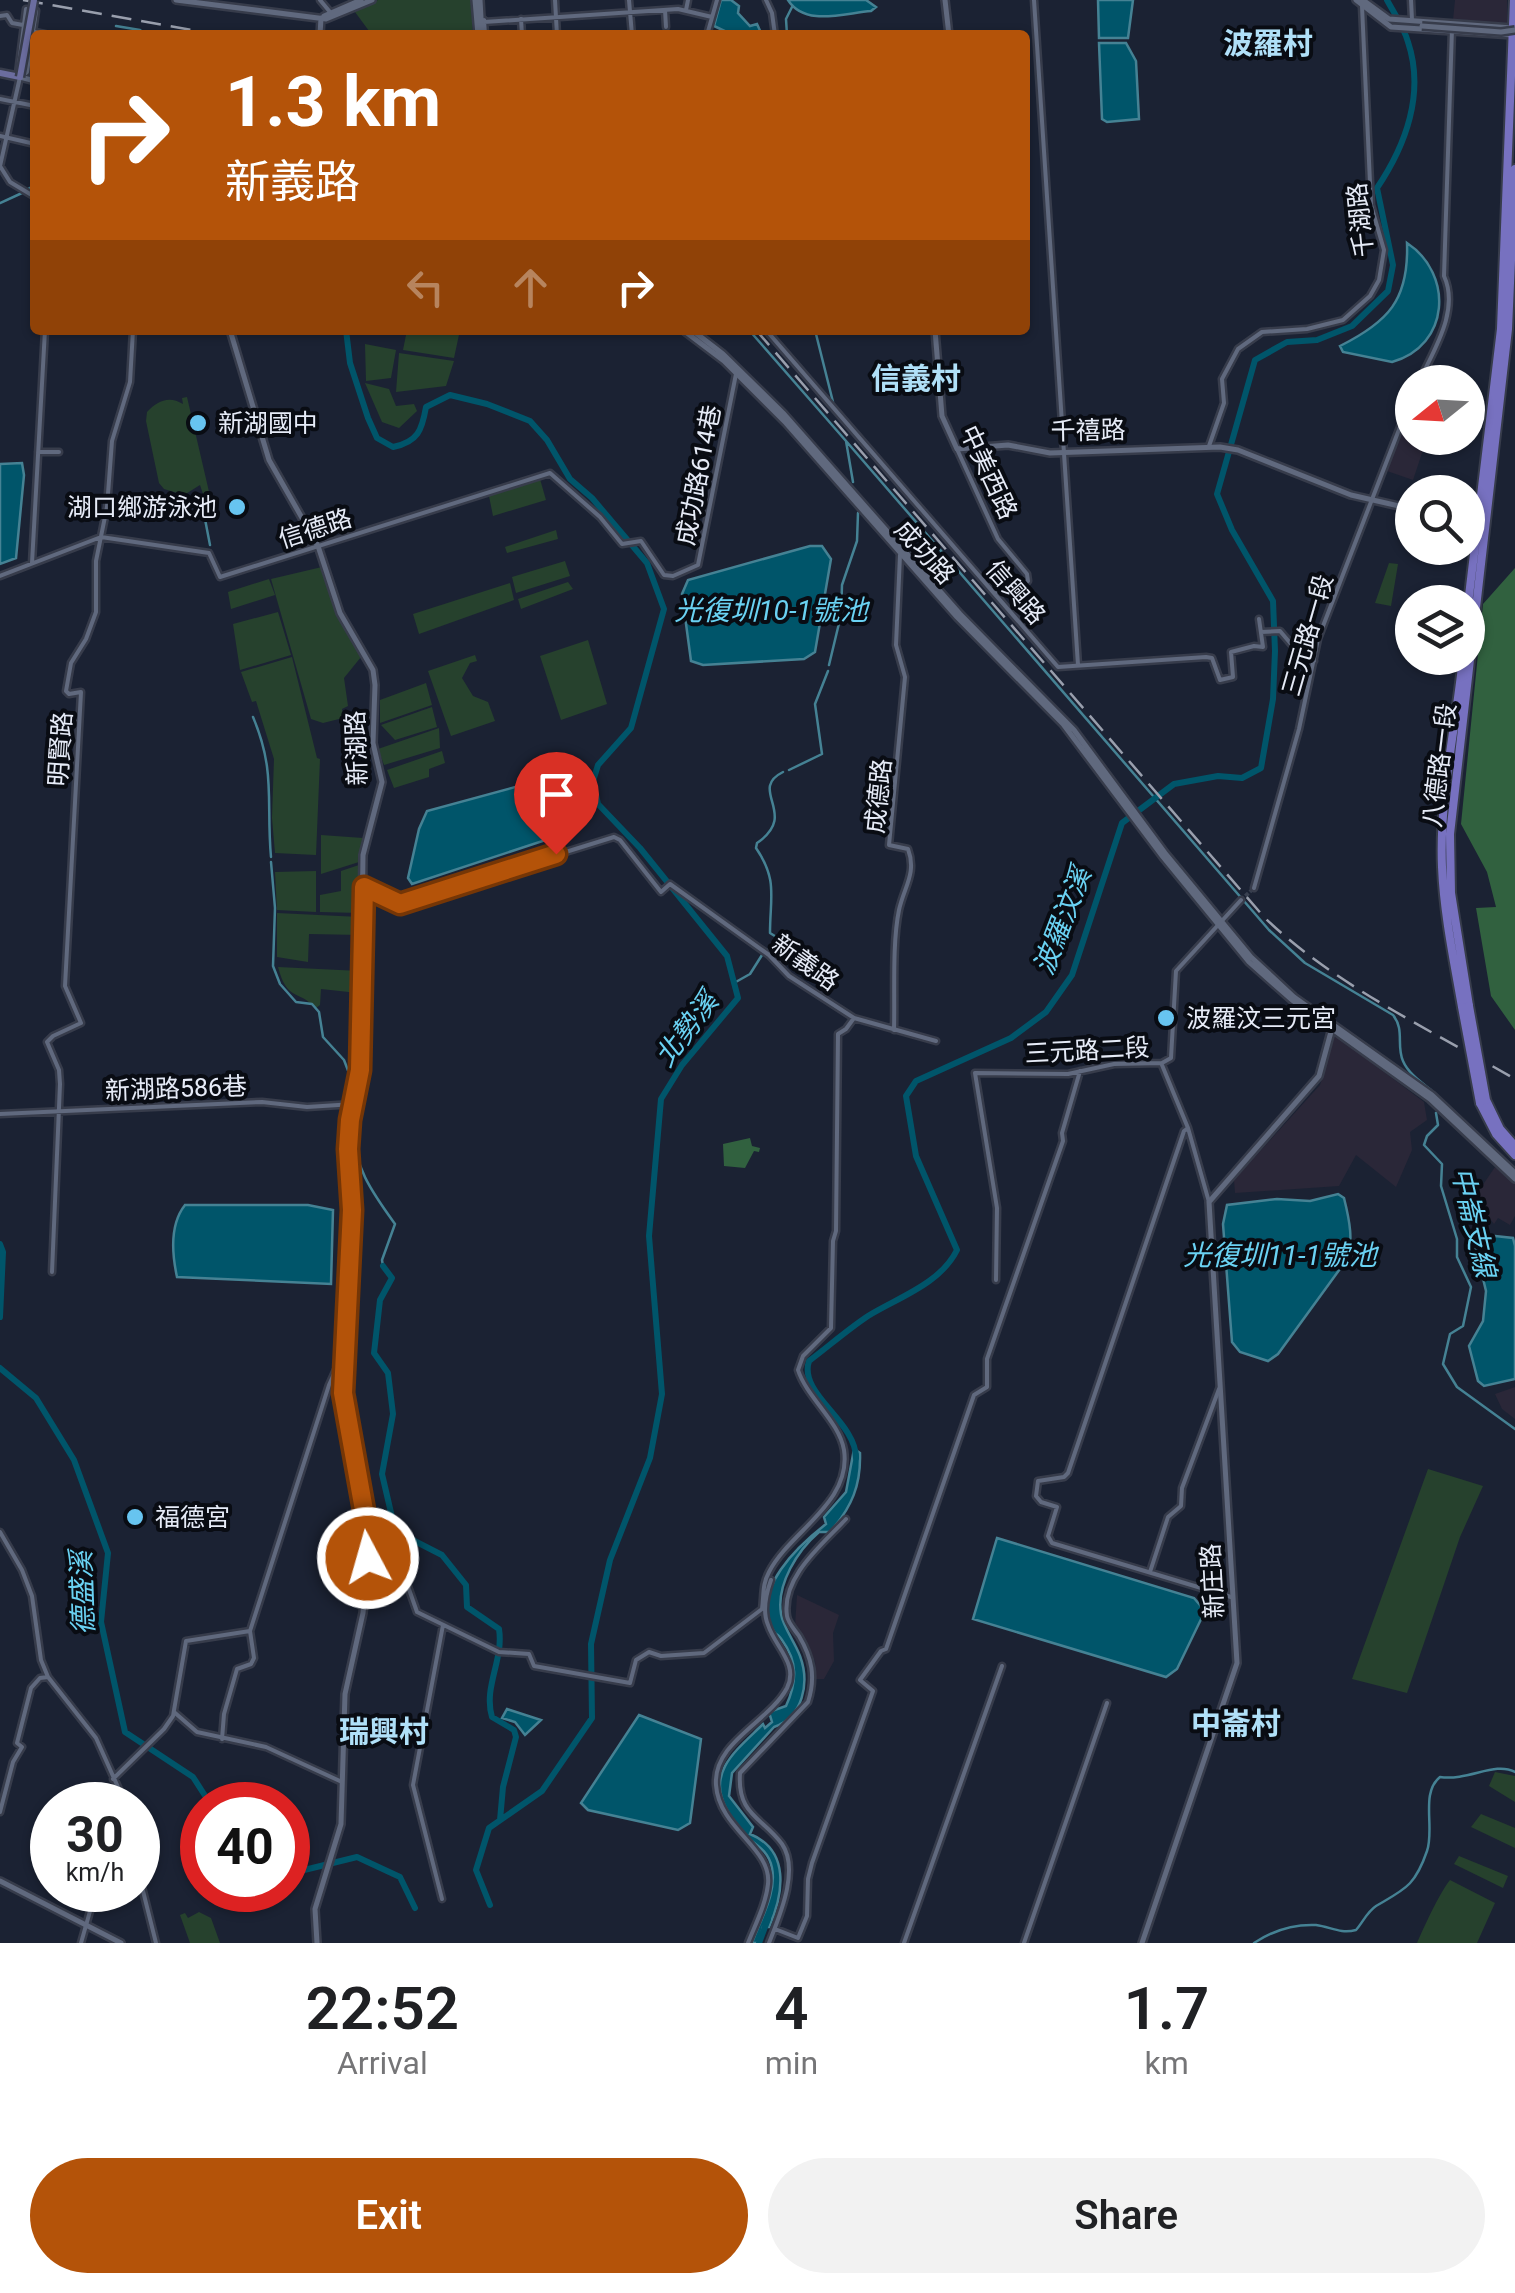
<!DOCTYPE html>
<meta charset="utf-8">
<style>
body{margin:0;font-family:Roboto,"Noto Sans TC",sans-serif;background:#f2f2f2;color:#202124;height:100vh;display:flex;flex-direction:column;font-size:38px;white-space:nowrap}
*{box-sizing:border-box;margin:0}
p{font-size:32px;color:#757577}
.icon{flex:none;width:55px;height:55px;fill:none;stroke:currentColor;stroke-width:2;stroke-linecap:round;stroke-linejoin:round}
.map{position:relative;height:1943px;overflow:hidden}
.panel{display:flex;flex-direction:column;background:#fff;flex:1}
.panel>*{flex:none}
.top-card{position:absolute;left:30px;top:30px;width:1000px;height:305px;border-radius:10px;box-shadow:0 2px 8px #0004;background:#b45309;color:#fff;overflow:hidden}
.needle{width:65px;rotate:252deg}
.fabs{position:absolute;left:1395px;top:365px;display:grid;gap:20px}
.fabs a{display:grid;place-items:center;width:90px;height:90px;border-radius:50%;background:#fff;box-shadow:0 2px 8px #0004;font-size:50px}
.speed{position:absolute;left:30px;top:1782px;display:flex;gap:20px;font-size:50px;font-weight:700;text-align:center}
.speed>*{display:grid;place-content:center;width:130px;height:130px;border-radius:50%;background:#fff;box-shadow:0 2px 8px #0004;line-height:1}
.speed small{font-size:25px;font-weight:400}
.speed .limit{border:15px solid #d22;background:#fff;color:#111}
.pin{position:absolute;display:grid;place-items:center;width:85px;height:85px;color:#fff;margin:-102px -42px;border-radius:50% 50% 50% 0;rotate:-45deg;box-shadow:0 0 10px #0007}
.pin .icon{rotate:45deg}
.me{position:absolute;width:110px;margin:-55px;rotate:354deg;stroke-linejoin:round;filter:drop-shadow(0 0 8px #0008)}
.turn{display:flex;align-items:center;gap:35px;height:210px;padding:0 30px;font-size:45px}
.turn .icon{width:130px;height:130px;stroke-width:2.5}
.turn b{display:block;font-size:70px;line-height:85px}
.lanes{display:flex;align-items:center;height:95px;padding:0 30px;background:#0003;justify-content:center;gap:50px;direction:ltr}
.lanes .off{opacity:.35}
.eta{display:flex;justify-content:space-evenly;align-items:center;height:170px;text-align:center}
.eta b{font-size:60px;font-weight:600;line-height:70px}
.primary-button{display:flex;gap:20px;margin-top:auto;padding:20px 30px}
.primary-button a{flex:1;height:115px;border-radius:60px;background:#b45309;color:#fff;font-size:40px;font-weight:600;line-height:115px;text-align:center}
.primary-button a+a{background:#f2f2f2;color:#202124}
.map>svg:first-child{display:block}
.industrial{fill:#2a2738}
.green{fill:#26412d}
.forest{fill:#31613f}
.water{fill:#00556a;stroke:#458294;stroke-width:2.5}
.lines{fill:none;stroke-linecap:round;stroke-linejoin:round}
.stream{stroke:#458294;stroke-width:2.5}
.river{stroke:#00556a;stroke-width:6}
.minor-tunnel{stroke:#394050;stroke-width:4;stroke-dasharray:4 2;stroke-linecap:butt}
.minor-casing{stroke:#373c4b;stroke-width:9}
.tertiary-casing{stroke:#373c4b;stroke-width:10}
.secondary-casing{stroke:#373c4b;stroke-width:11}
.primary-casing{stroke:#373c4b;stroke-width:12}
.minor{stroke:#60697e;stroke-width:4}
.tertiary{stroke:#60697e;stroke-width:5}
.secondary{stroke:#6b6d9f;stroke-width:6}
.primary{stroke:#7771c0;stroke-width:8}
.rail{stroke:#999fad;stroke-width:2.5;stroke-dasharray:20 10;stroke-linecap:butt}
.tertiary-bridge-casing{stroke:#373c4b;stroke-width:10;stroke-linecap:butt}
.secondary-bridge-casing{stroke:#373c4b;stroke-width:11;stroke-linecap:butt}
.primary-bridge-casing{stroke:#373c4b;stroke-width:12;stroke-linecap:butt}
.tertiary-bridge{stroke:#60697e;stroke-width:5}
.secondary-bridge{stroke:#6b6d9f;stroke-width:6}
.primary-bridge{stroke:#7771c0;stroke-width:8}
.route-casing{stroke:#753606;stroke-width:25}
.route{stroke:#b45309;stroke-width:18}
.poi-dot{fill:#67c4f0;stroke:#090c13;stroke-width:4}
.labels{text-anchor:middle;stroke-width:8;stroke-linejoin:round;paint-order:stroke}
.street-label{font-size:25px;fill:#e6ebf7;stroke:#090c13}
.poi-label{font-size:25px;fill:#e6ebf7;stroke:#090c13;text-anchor:start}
.water-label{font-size:28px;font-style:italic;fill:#6ad2f3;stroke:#090c13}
.quarter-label{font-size:30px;font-weight:bold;fill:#b0e0f8;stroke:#090c13}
</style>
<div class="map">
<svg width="1515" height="1943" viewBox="0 0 1515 1943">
<rect width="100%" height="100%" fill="#1b2233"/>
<path class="industrial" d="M1455 0H1507V23L1453 20Z
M1403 423 1412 426V438H1427L1413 480 1387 471Z
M1335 1035 1424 1102 1427 1120 1410 1132 1412 1150 1396 1187 1356 1155 1339 1186 1235 1193 1234 1180 1320 1085Z
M1495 1167 1515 1183V1216L1510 1225 1498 1218 1494 1224 1474 1198Z
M1515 1387V1419L1502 1409 1495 1394Z
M797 1595 839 1615 833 1633 834 1661 824 1679H816L815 1661 795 1626Z"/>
<path class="green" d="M378 0H471L473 35H372L355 12Z
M407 330H460L454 358 403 350Z
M365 344 396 350 391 378 366 381Z
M399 353 454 361 446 386 396 392Z
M365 383 389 389 396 406 414 404 417 411 399 428 382 422Z
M187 397 210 496 204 497 200 485 184 495 164 489 159 483 146 421 147 412C157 401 169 395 183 404L182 398Z
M540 479 546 500 493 516 489 496Z
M556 530 558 539 507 553 505 547Z
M565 561 570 576 516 593 512 577Z
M1389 563 1398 564 1391 606 1375 603Z
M322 567 338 618 361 657 344 678 348 706 342 709 343 718 323 723 311 719 271 579Z
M269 579 275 595 231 609 228 592Z
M568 582 573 589 521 609 518 599Z
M510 583 514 600 419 634 413 614Z
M278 612 291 655 240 670 233 624Z
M588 640 607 704 561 720 540 656Z
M475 655 477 661 470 663 462 678 473 696 488 702 495 721 451 736 428 671Z
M292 657 317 758 320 759 316 855 275 853 272 818 274 759 256 701 252 702 241 672Z
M426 683 432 705 380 723V700Z
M432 707 437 727 395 740 381 725Z
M439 728 440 748 384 765 378 749Z
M442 751 445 763 429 769V777L394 788 387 770Z
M321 835 363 838 359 862 321 874Z
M359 865 360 913 320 912V895L341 891V871Z
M316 871V912L277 910 275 872Z
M277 913 360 917 361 935 309 934 308 962 277 957Z
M278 967 360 971 358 993 321 989 320 1005 316 1008C297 989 287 1001 278 967Z
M1428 1469 1483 1486 1460 1537 1407 1693 1352 1679Z
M1495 1772 1515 1776V1802L1489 1786Z
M1481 1814 1515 1828V1848L1471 1827Z
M1459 1856 1508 1876 1503 1888 1454 1864Z
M1450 1880 1495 1903 1477 1943H1417C1424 1927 1440 1892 1450 1880Z
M199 1912 211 1918 220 1943H190L180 1915 185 1913 188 1918Z"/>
<path class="forest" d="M1515 568V1030L1491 996 1476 908 1496 907 1487 872 1461 824 1483 604Z
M750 1138 752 1146 760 1148 759 1152 754 1151 745 1168 724 1166 723 1144Z"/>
<path class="water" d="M721 0H731L739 6 738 13 750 26 757 24 762 35H733L714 26Z
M788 0H866L876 7 871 11C844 13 805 27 788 0Z
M1098 0H1133L1128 38H1099Z
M1099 43H1126L1136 61 1139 119 1107 122 1102 119Z
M1407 243C1454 274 1450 346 1392 362L1343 352 1340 346C1388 322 1409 300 1407 243Z
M22 463 24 475 16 558 0 564V464Z
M810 546H822L831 559 815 652 804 659 703 665 691 661 682 594 688 580Z
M552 777 557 778 570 827 567 833 412 884 408 878 419 829 427 811Z
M1338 1194 1344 1198C1349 1218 1355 1244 1345 1262L1278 1354 1268 1361 1240 1352 1232 1342 1223 1224 1227 1205 1277 1199 1310 1201Z
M185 1205H308L333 1210 331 1284 177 1277C172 1254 170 1224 185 1205Z
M1495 1236 1513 1238 1515 1246V1379L1484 1386 1478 1381 1469 1346 1483 1321 1486 1291 1475 1245 1478 1241Z
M854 1449 860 1453C861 1485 852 1507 830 1532H819C798 1550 776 1584 781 1614 783 1627 795 1642 800 1656 810 1683 803 1717 774 1727L732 1773 729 1796 753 1827 750 1834C790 1850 784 1893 769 1927H763L759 1943H752C760 1920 777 1893 772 1868 769 1853 760 1847 749 1839 738 1832 732 1819 726 1808 706 1771 739 1748 763 1724L765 1728 772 1722 769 1712 786 1706C797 1682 798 1662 782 1640 775 1630 778 1639 772 1628 751 1589 799 1545 826 1524L824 1517 846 1492Z
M997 1538 1194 1598 1205 1611 1177 1669 1166 1677 973 1619Z
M507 1709 541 1720 525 1735 515 1722 502 1718Z
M639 1715 701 1739 690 1823 678 1830 588 1810 581 1803Z"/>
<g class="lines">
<path class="stream" d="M116 26 140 30 145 35
M787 35 786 19 792 7
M28 189 35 185
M0 203 22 193
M749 330 846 441 853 482
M815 330 833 402
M846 441 1269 930 1305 963 1393 1015C1405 1030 1396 1045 1403 1061 1408 1073 1421 1082 1431 1090
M204 514 210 545
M829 665 841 615 842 585 857 541 858 513
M253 717C276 771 266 802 271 857
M789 770 822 754 815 704 828 671
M271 862 275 908 273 966 280 984 296 1002 312 1004 319 1012 323 1037 344 1060 352 1081
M768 950 778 942V938L770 933C770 897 778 880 756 848L757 843C800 814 747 790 783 772
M734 983 750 974 762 955
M358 1095C361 1107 356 1114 355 1127 351 1164 374 1195 395 1224L382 1260 383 1266
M1436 1113 1438 1125 1427 1136 1424 1145 1442 1164 1441 1186 1457 1239V1257L1471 1287 1463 1326 1450 1334 1443 1364 1457 1387 1515 1429
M1254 1943C1272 1931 1294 1924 1316 1925 1331 1927 1340 1934 1356 1930 1363 1922 1367 1912 1376 1906 1405 1889 1415 1886 1427 1851 1435 1828 1420 1793 1440 1777 1469 1781 1495 1761 1515 1772"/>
<path class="river" d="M346 330 350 363 368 418 377 438 393 447C418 442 422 430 426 407L450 395 487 404 530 421 547 440 570 479 592 498 647 563 664 609 631 728 598 765 593 781 598 804 640 848 727 956 738 998 682 1065 661 1099 649 1236 662 1394 650 1458 610 1560 591 1644 592 1718 542 1791 489 1828 476 1870 490 1905
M0 1244 3 1252 0 1317
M383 1266 392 1278 380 1300 374 1353 388 1373 393 1414 382 1474 392 1517 399 1533 442 1555 466 1585 467 1607 499 1629C504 1660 483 1687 492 1717L514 1730 516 1737 503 1787 500 1820
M0 1368 36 1398 74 1460 108 1553 101 1622 125 1732 193 1777 211 1805
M856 1458C856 1421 798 1394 809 1361 829 1346 847 1330 868 1316 899 1297 940 1284 957 1250L916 1156 906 1096 916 1081 1011 1038 1046 1012 1072 975 1122 823 1174 784 1218 776 1242 778 1261 768 1273 699 1275 651 1273 601 1232 530 1217 494 1255 360 1287 342 1317 340 1352 326 1388 291 1393 265 1377 188C1406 145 1425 93 1408 42 1404 27 1394 13 1387 0
M288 1874 357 1857 400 1877 415 1908
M759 1943 768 1919"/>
<path class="minor-tunnel" d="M1241 900 1254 888"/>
<defs>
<path id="minor" d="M320 0 330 12
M555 0 557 35
M629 0 632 35
M766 0 772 13 775 35
M1034 0 1078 665
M1411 0 1412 20
M665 10 666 27
M686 10 688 0
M0 16 7 15 12 23 23 25
M521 19 522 35
M484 20 485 35
M484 22 678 9 712 17
M35 32 49 35
M707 35 717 0
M18 73 26 9 36 11 27 72 20 77 0 166 10 182 35 197
M0 99 35 106
M0 136 35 144
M766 330 1058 667 1206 657 1212 658 1220 680 1233 677 1231 652 1254 646 1263 647 1259 619
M1419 382C1433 351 1460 311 1444 276L1452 29
M1209 446 1224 403 1222 379 1238 349 1262 332 1307 329 1343 320 1370 296 1379 280 1384 250 1371 205 1362 6
M957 449 998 539 1027 574 1028 581 1016 591 995 593
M38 452H59
M32 563 45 330
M0 576 101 537 209 553 220 577 550 473 600 517 622 544 641 541 664 575 673 576 698 565 736 374
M1261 632 1280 631 1297 651 1314 661
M364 887 401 903 614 837 620 840 661 892 670 884 769 955 789 976 854 1018 936 1041
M1254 888 1299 729 1318 639 1412 396
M894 1030C895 994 892 944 899 910 904 887 917 873 908 849L889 845 905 677 896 645 900 555
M1162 1065 1188 1128 1209 1202
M0 1114 262 1102 307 1107 354 1104
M1188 1128 1184 1131 1068 1473 1064 1477 1038 1481 1036 1496 1041 1502 1057 1507 1048 1536 1052 1543 1231 1597
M52 1272 60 1084 59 1070 47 1042 53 1036 81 1023 65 986 81 692 69 694 66 691 71 663 86 639 96 612V561L107 507 112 441 130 382 133 330
M996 1280 997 1208 975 1073 1068 1074 1114 1064 1162 1063 1171 1058 1176 971 1241 900
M0 1532 22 1570 32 1596 41 1660 48 1677 96 1738 126 1805
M368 1558 393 1557 399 1561 417 1612 499 1652 529 1654 534 1666 630 1683 636 1660 649 1652 661 1656 704 1653 762 1609C764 1595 762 1585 769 1572 790 1531 852 1503 844 1450 839 1421 807 1398 798 1370L803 1356 831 1328 833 1241 836 1231 838 1034 846 1029 854 1018
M1150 1572 1168 1517 1181 1506 1182 1488 1219 1389
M174 1712 197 1732 266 1747 342 1782
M222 1739 224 1714 237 1669 251 1664 254 1658 250 1631
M113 1779 164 1729 173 1716 186 1641 250 1631 329 1385 344 1352
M0 1812 13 1762 22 1747 17 1743 31 1688 40 1678 48 1677
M138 1871 156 1943
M442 1899 413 1785 443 1625
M775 1929 798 1938 807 1916 808 1879 812 1863 873 1691 860 1680 881 1651 886 1649 974 1395 987 1387V1359L1063 1141 1062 1133 1080 1071
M81 1943 96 1890
M748 1943C755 1925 766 1904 768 1884 772 1848 719 1829 716 1785 713 1742 769 1722 787 1688 799 1664 775 1647 768 1625 762 1611 766 1594 771 1580
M769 1943C779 1917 800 1870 782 1844 762 1817 737 1815 740 1773L808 1702C816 1677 812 1658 799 1636 795 1630 788 1623 787 1616 781 1577 823 1544 846 1519
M904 1943 1002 1666
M1024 1943 1107 1703"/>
<path id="tertiary" d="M176 0 326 19 372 0
M475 0 478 35
M480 0 482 35
M945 0 949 35
M1356 0 1391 27 1513 35
M1363 0 1389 19 1512 28
M324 16 361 0
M320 35 321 18
M20 77 35 81
M230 330 269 460 318 546 340 613 373 670 375 685 373 743 382 782 363 855 360 1070 350 1120 348 1149 352 1211 343 1393 364 1511 368 1558 363 1613 345 1694 341 1824 315 1909 317 1943
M683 330 724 361 786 423 957 617 1063 724 1163 857 1249 962 1292 1000 1430 1099 1515 1179
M692 330 723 354 783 413 960 614 1074 730 1165 853 1251 957 1294 997 1432 1095 1515 1173
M935 330 942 416 957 449 1008 445 1050 453 1220 447 1238 450 1351 495 1412 509
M0 1881 121 1943
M1142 1943 1237 1663 1209 1202 1319 1076 1332 1028"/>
<path id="secondary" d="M0 73 20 77"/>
<path id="primary" d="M1468 604 1501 329 1514 0
M1469 1006 1451 893 1450 834 1508 329 1515 169
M1462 1007C1454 961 1444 914 1442 867 1439 798 1456 726 1463 658
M1486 1100 1500 1129 1515 1146
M1480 1103 1496 1134 1515 1155"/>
</defs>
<use href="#minor" class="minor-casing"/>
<use href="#tertiary" class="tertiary-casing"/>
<use href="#secondary" class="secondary-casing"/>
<use href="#primary" class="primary-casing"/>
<use href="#minor" class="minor"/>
<use href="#tertiary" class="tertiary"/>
<use href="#secondary" class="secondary"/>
<use href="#primary" class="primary"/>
<path class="rail" d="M23 0 220 35
M756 330 1264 917C1333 984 1432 1031 1515 1079"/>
<defs>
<path id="tertiary-bridge" d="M1422 26 1501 32 1515 30"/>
<path id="secondary-bridge" d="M20 77 34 0"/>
<path id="primary-bridge" d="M1469 1006 1486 1100
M1462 1007 1480 1103"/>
</defs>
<use href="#tertiary-bridge" class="tertiary-bridge-casing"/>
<use href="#secondary-bridge" class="secondary-bridge-casing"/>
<use href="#primary-bridge" class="primary-bridge-casing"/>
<use href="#tertiary-bridge" class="tertiary-bridge"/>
<use href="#secondary-bridge" class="secondary-bridge"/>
<use href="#primary-bridge" class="primary-bridge"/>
</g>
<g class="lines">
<defs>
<path id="route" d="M368 1558 364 1510 343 1393 352 1210 348 1149 350 1120 360 1070 364 887 400 904 556 854"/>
</defs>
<use href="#route" class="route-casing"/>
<use href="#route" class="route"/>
</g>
<g class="poi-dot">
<circle cx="198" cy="423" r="10"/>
<circle cx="237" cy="507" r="10"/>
<circle cx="1166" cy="1018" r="10"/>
<circle cx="135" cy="1517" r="10"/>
</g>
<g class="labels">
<g class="street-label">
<text transform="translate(1360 220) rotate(-96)" y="9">千湖路</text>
<text transform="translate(1088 430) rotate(-1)" y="9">千禧路</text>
<text transform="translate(989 472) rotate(65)" y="9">中美西路</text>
<text transform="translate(698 475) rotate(-79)" y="9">成功路614巷</text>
<text transform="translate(315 528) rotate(-18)" y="9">信德路</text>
<text transform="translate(925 552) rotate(48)" y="9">成功路</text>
<text transform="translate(1016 592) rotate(49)" y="9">信興路</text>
<text transform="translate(1307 635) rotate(-74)" y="9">三元路一段</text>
<text transform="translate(356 748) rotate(-92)" y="9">新湖路</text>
<text transform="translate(60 749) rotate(-86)" y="9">明賢路</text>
<text transform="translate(1439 765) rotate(-83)" y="9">八德路一段</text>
<text transform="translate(878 796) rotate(-84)" y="9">成德路</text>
<text transform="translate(806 962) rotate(36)" y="9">新義路</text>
<text transform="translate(1087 1050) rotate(-3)" y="9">三元路二段</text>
<text transform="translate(176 1088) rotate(-2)" y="9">新湖路586巷</text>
<text transform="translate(1212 1581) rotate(-93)" y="9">新庄路</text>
</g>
<g class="poi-label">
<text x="218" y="432">新湖國中</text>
<text x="217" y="516" text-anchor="end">湖口鄉游泳池</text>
<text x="1186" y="1027">波羅汶三元宮</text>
<text x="155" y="1526">福德宮</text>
</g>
<g class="water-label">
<text x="771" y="620">光復圳10-1號池</text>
<text transform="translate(1062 921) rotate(-69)" y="10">波羅汶溪</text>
<text transform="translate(686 1029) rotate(-53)" y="10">北勢溪</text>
<text transform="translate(1474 1222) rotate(77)" y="10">中崙支線</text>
<text x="1280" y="1265">光復圳11-1號池</text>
<text transform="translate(82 1593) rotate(-92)" y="10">德盛溪</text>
</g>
<g class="quarter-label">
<text x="1268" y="54">波羅村</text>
<text x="916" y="389">信義村</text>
<text x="1236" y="1734">中崙村</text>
<text x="384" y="1742">瑞興村</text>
</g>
</g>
</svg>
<div class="fabs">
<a><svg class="needle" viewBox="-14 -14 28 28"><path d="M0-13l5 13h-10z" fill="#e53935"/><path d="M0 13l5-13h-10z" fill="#757577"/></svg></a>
<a><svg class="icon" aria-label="search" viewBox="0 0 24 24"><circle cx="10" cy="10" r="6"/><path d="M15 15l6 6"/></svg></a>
<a><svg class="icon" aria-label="layers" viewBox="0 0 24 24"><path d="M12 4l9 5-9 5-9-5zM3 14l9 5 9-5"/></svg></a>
</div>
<div class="speed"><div>30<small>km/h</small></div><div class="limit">40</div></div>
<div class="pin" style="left:556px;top:854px;background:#d93025"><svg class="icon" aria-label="arrive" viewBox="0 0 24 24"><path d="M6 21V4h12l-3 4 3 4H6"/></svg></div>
<svg class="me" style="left:368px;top:1558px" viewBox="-20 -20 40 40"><circle r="17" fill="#b45309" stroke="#fff" stroke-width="3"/><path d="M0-11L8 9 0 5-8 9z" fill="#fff"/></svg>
<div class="top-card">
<div class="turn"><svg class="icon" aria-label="right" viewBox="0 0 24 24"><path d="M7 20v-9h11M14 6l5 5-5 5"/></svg><div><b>1.3 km</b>新義路</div></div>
<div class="lanes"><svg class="icon off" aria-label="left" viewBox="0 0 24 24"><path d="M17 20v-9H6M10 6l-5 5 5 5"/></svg><svg class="icon off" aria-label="ahead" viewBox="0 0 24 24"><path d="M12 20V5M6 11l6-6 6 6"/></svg><svg class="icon" aria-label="right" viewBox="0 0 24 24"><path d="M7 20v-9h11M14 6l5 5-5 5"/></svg></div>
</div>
</div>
<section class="panel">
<div class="eta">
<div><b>22:52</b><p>Arrival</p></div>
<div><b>4</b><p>min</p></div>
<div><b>1.7</b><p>km</p></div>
</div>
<div class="primary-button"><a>Exit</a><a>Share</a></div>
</section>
